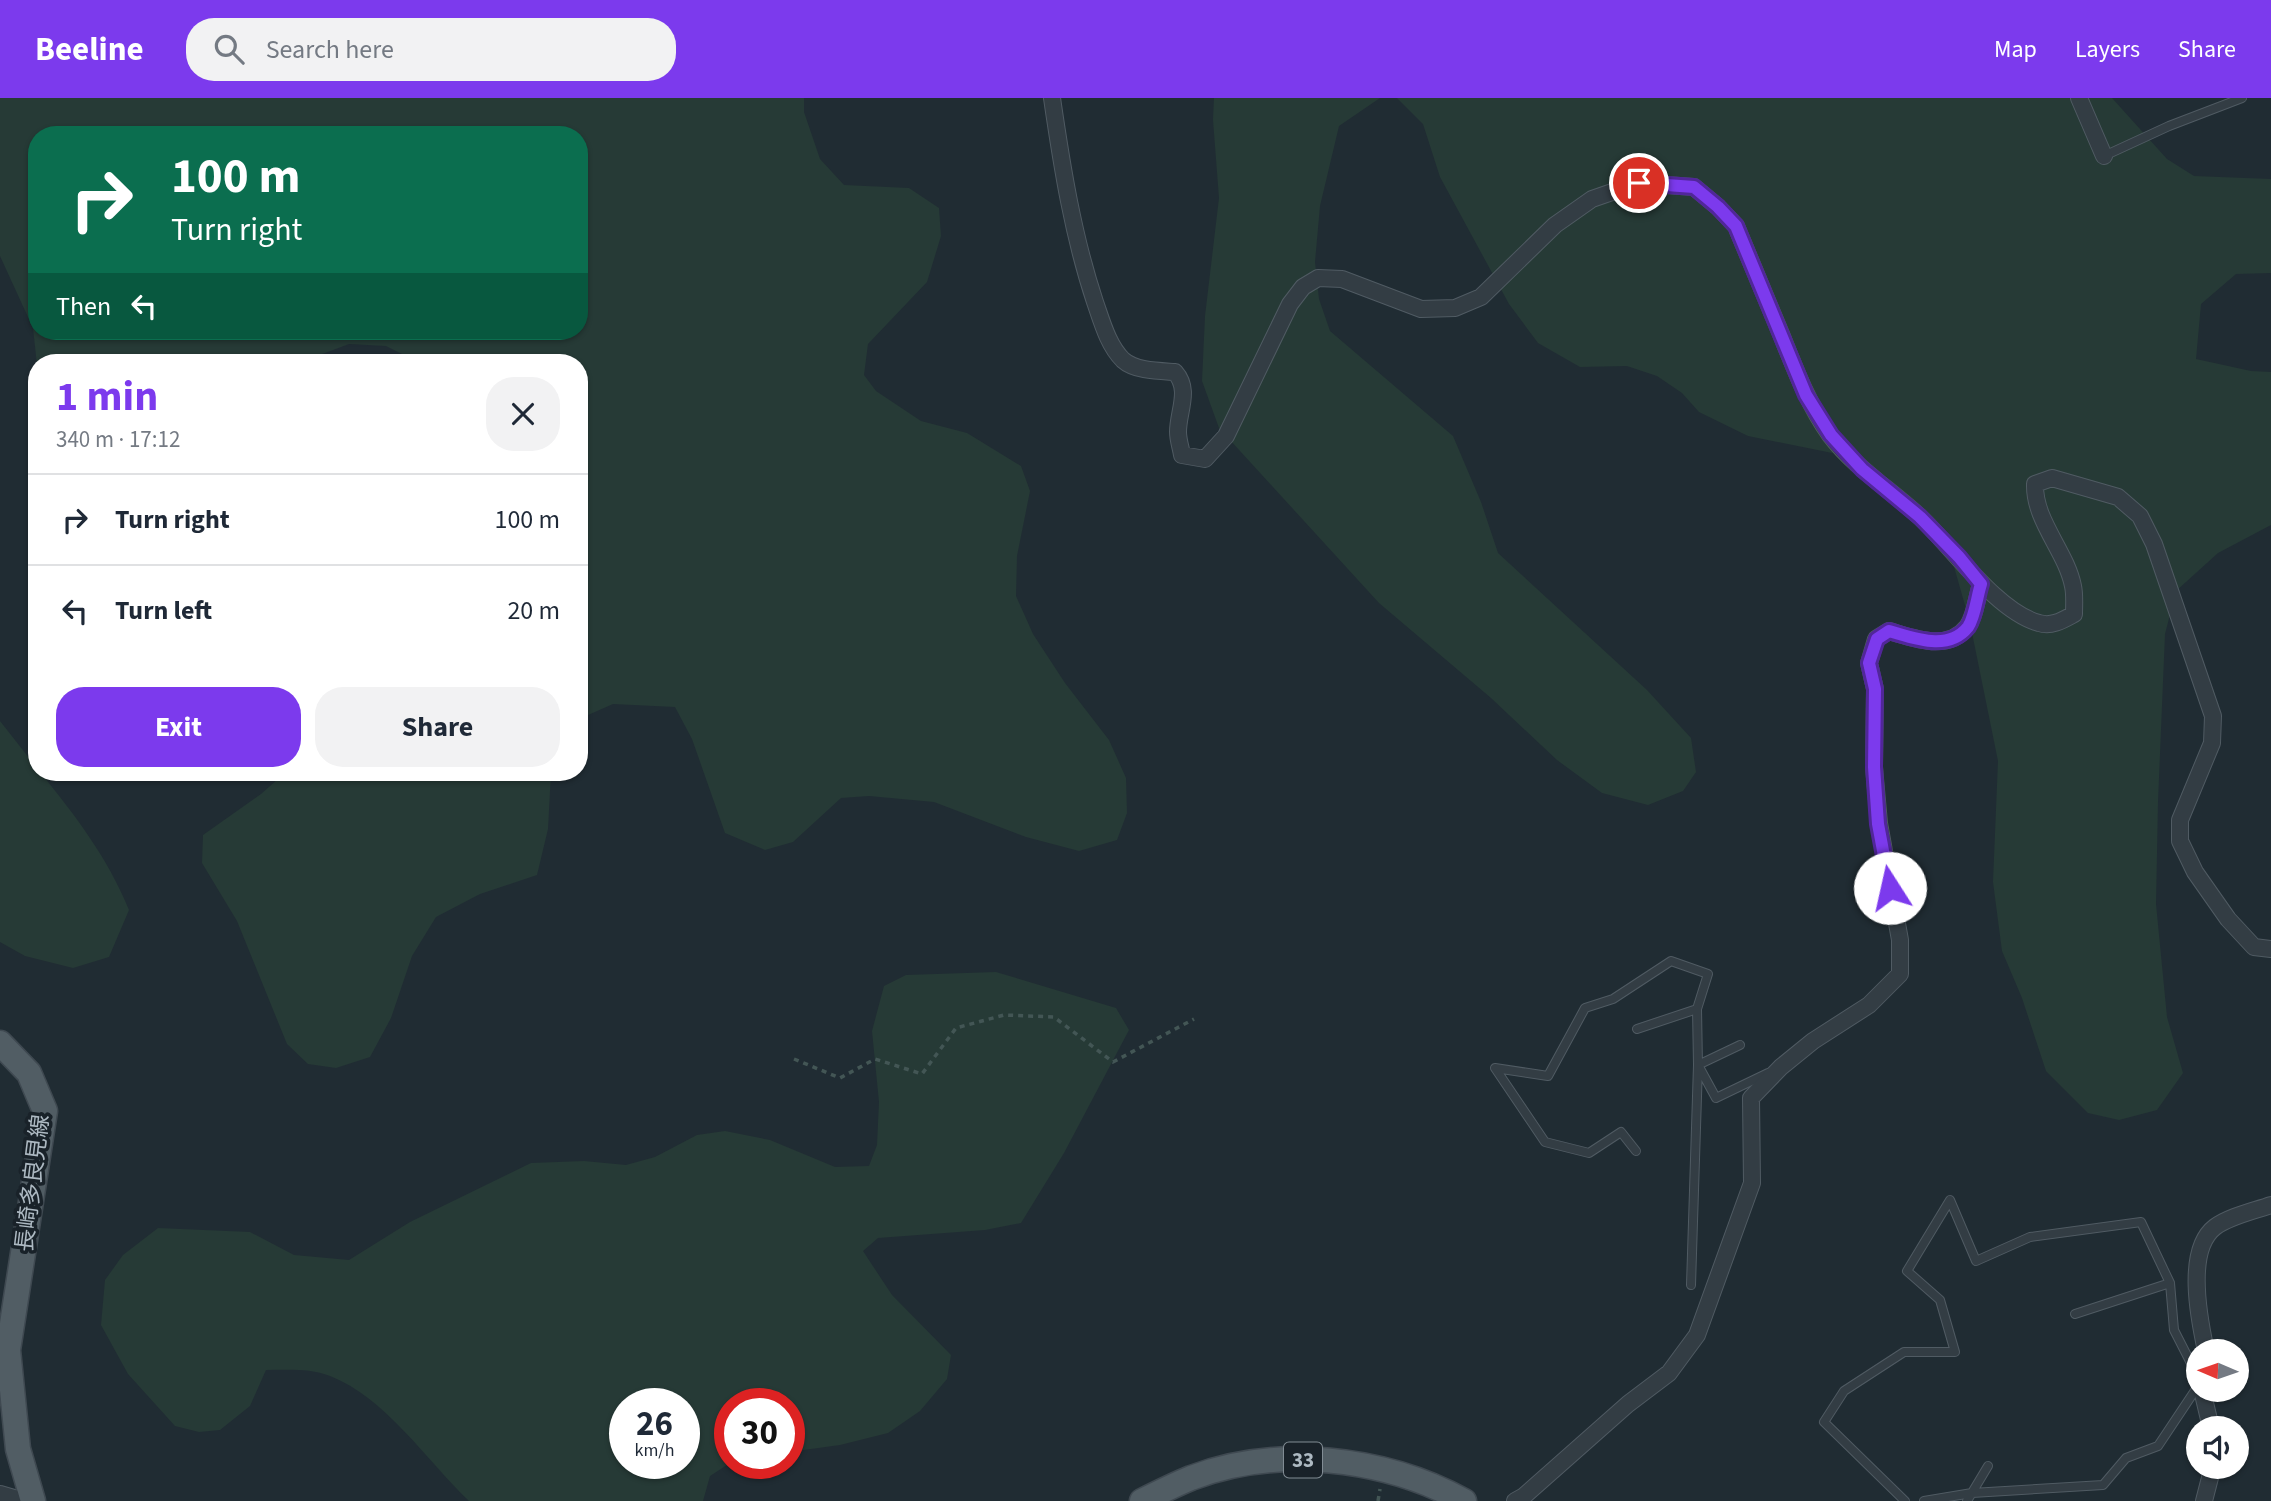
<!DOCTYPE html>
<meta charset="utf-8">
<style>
body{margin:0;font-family:"Source Sans 3","Noto Sans JP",sans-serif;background:#f2f2f3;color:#1f2937;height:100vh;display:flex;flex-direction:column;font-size:26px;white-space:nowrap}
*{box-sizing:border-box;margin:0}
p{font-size:23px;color:#747a83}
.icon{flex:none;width:38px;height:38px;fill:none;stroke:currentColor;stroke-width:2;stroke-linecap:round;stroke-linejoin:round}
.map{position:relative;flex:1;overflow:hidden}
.details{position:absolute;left:28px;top:256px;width:560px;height:427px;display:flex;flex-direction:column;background:#fff;border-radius:28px;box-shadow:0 2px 5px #0004}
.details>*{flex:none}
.banner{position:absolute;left:28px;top:28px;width:560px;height:214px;border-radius:28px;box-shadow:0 2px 5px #0004;background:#0b6e4f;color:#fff;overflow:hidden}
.needle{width:46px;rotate:272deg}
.controls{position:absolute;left:2186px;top:1241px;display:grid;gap:14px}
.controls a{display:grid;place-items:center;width:63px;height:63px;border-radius:50%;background:#fff;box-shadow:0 2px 5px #0004;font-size:35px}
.speed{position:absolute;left:609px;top:1290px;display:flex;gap:14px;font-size:35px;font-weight:700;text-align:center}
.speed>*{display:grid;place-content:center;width:91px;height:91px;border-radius:50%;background:#fff;box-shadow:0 2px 5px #0004;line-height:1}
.speed small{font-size:18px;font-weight:400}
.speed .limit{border:10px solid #d22;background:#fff;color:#111}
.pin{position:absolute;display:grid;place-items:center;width:60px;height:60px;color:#fff;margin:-30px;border:4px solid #fff;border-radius:50%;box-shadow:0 2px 7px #0007}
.me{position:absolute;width:77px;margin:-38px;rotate:350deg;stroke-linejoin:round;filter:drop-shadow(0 0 5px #0008)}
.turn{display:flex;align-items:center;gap:24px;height:147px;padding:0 28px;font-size:32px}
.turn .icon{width:91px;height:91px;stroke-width:2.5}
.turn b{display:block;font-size:49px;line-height:60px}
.then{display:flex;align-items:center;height:66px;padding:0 28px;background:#0003;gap:14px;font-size:26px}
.round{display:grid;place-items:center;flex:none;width:74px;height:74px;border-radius:28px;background:#f2f2f3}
.summary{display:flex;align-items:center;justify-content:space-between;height:119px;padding:0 28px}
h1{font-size:42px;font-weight:700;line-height:52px;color:#7c3aed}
.action{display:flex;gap:14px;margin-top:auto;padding:14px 28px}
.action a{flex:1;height:80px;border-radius:28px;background:#7c3aed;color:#fff;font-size:28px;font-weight:700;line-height:80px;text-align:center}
.action a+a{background:#f2f2f3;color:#1f2937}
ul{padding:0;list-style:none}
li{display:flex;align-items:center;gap:21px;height:91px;padding:0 28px;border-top:2px solid #e0e1e3}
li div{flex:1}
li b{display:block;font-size:26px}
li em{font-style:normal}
header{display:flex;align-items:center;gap:42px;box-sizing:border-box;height:98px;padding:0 35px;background:#7c3aed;color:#fff}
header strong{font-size:33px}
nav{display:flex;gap:38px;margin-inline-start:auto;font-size:24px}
.search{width:490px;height:63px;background:#f2f2f3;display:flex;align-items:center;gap:18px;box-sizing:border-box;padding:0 24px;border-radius:28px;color:#747a83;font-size:26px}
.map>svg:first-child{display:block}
.green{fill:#263a36;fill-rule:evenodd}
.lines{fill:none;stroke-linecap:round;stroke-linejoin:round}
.lane-casing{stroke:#505b63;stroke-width:10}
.street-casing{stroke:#505b63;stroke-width:18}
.primary-casing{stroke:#3f4951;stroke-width:27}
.path{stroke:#435655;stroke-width:3.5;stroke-dasharray:5 5;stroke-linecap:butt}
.lane{stroke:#333d44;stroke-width:8}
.street{stroke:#333d44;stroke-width:16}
.primary{stroke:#515d64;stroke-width:24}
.route-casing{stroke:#51269a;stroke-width:18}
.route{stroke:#7c3aed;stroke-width:12}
.labels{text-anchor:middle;stroke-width:7;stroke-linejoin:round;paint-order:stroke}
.shield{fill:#192229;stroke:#818c94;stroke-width:2}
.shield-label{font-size:21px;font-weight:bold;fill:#adb9c2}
.street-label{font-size:23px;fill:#adb9c2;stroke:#192229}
</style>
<header>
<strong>Beeline</strong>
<div class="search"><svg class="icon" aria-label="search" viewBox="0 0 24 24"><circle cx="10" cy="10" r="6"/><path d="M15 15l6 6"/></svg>Search here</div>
<nav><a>Map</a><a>Layers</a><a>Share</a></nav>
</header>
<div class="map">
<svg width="2271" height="1403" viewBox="0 0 2271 1403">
<rect width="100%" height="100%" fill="#202c33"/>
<path class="green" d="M0 0H804V14L820 61 844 87 909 90 939 110 941 138 927 184 868 246 864 277 876 293 921 323 967 335 1021 368 1030 393 1017 458 1016 498 1033 536 1065 585 1109 642 1126 680 1127 715 1117 742 1079 753 1026 739 934 704 869 698 841 700 793 744 765 752 725 735 692 641 675 609 613 606 579 621V264H418L386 248 349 246 317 258 311 264H37V267L33 230 0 158ZM37 37H579V233H37Z
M1214 0H1380L1339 28 1320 108 1315 164 1319 201 1330 233 1453 338 1481 404 1498 455 1647 592 1691 640 1696 674 1683 693 1648 707 1602 695 1557 662 1491 600 1379 505 1219 330 1202 283 1205 218 1219 100 1213 22Z
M1397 0H2112L2167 61 2194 78 2271 81V175L2236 176 2201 206 2196 261 2251 273 2271 274V427L2218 455 2176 493 2165 536 2158 704 2156 806 2167 919 2183 975 2157 1012 2119 1022 2088 1015 2046 973 2022 900 2002 853 1993 784 1998 663 1970 525 1945 437 1886 378 1847 358 1748 338 1699 314 1682 295 1657 278 1627 268 1580 269 1538 245 1509 206 1440 79 1423 26Z
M0 623 37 670V674H40C75 717 108 760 129 812L109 859 73 870 25 858 0 844Z
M286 674H551L548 731 537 777 480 796 436 819 412 858 391 920 370 959 336 970 308 966 287 946 237 823 202 765 203 737 261 696Z
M996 874 1116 910 1129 932 1064 1055 1021 1125 985 1132 878 1140 863 1153 892 1197 951 1257 947 1281 920 1313 888 1335 840 1347 789 1354V1306H730V1365L710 1378 703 1403H469C427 1363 385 1299 330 1278 310 1270 287 1272 266 1272L250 1308 220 1332 199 1334 175 1328 128 1276 101 1227 105 1182 123 1157 158 1130 250 1134 294 1157 349 1162 410 1124 531 1065 584 1063 626 1067 655 1059 697 1037 725 1033 770 1042 835 1069 869 1068 877 1047 879 1004 872 933 884 888 906 877ZM625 1306H684V1365H625Z"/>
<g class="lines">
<defs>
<path id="lane" d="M2104 58 2169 28 2242 0
M1637 931 1697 911 1698 967 1716 1000 1768 975
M1636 1053 1621 1034 1589 1055 1545 1044 1495 970 1548 978 1585 910 1613 901 1671 863 1708 876 1697 911
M1691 1187 1698 967 1740 947
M2075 1216 2170 1185 2174 1232 2198 1279
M1905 1403 1824 1324 1844 1293 1904 1254H1955L1940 1202 1907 1173 1950 1102 1976 1163 2030 1139 2141 1124 2170 1185
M1924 1403 1972 1395 2103 1387 2126 1360 2158 1348 2198 1288
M1967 1403 1988 1368"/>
<path id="street" d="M1052 0C1062 69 1073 138 1095 204 1102 224 1108 247 1123 262 1135 273 1159 273 1175 274 1191 292 1178 313 1178 334 1178 342 1181 350 1182 357L1205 361 1226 338 1290 206 1303 189 1318 180 1342 181 1421 211 1455 210 1481 199 1555 127 1592 101 1638 85 1694 89 1718 109 1736 128C1751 164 1766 200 1781 236 1795 271 1808 306 1830 337 1855 370 1891 392 1921 420 1952 449 1997 514 2039 525 2052 529 2063 522 2074 516 2074 507 2075 497 2073 488 2066 453 2034 423 2035 386L2052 380 2118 399 2140 418 2154 446 2213 618 2212 645 2180 722V743L2195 774 2228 821 2254 849 2271 851
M2079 0 2104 58
M2206 1253C2199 1221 2185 1152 2215 1129 2230 1118 2254 1113 2271 1107
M2202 1292 2211 1330
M0 1396 24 1403
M1515 1403 1524 1398 1628 1306 1669 1275 1697 1237 1752 1085 1751 1000 1781 969 1813 943 1869 907 1900 876V842L1879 725 1874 669 1875 591 1869 565 1876 541 1889 533C1914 540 1948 554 1967 529 1975 519 1977 498 1981 486
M2204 1403 2213 1368"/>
<path id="primary" d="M0 945 29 975 45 1013 8 1252 18 1351 33 1403
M1142 1403C1158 1395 1174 1387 1191 1380 1277 1347 1384 1359 1464 1403"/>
</defs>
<use href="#lane" class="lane-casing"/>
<use href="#street" class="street-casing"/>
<use href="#primary" class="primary-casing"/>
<path class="path" d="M794 961 840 980 875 961 922 976 956 930 1004 917 1054 919 1113 964 1194 921
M1378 1403 1380 1391"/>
<use href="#lane" class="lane"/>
<use href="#street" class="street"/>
<use href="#primary" class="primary"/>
</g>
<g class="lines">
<defs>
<path id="route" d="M1639 85 1694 89 1718 109 1736 128 1806 297 1831 337 1862 371 1920 419 1959 459 1981 486C1977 498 1975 519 1968 529 1948 554 1914 540 1889 533L1877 541 1869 565 1875 591 1874 669 1878 726 1890 790"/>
</defs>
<use href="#route" class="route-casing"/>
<use href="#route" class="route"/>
</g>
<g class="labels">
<rect class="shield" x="1284" y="1344.5" width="38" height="35" rx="5"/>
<g class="shield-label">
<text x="1303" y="1369">33</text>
</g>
<g class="street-label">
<text transform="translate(32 1085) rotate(-83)" y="8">長崎多良見線</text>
</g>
</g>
</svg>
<div class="controls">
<a><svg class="needle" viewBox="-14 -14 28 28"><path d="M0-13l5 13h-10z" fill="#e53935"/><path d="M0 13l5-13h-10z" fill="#747a83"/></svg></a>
<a><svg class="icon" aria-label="sound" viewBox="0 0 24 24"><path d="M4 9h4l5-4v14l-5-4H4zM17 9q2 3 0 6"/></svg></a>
</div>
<div class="speed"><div>26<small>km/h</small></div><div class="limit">30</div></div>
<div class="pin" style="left:1639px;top:85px;background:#d93025"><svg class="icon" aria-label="arrive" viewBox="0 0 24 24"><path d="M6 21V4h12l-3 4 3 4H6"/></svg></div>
<svg class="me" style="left:1890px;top:790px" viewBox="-20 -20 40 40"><circle r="19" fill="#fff"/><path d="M0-13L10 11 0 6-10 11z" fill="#7c3aed"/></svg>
<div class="banner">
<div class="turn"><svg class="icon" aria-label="right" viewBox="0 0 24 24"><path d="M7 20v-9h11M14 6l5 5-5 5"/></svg><div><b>100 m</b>Turn right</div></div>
<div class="then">Then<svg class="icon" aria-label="left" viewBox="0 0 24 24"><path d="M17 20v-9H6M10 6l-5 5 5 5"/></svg></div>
</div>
<section class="details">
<div class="summary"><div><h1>1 min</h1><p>340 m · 17:12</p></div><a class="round"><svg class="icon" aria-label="close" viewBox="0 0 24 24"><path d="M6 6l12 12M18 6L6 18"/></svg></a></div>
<ul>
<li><svg class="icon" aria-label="right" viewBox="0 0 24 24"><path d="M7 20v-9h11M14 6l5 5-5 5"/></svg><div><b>Turn right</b></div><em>100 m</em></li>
<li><svg class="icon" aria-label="left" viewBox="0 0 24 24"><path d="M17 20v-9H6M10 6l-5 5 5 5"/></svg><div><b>Turn left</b></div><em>20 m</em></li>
</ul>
<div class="action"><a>Exit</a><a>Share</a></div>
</section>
</div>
